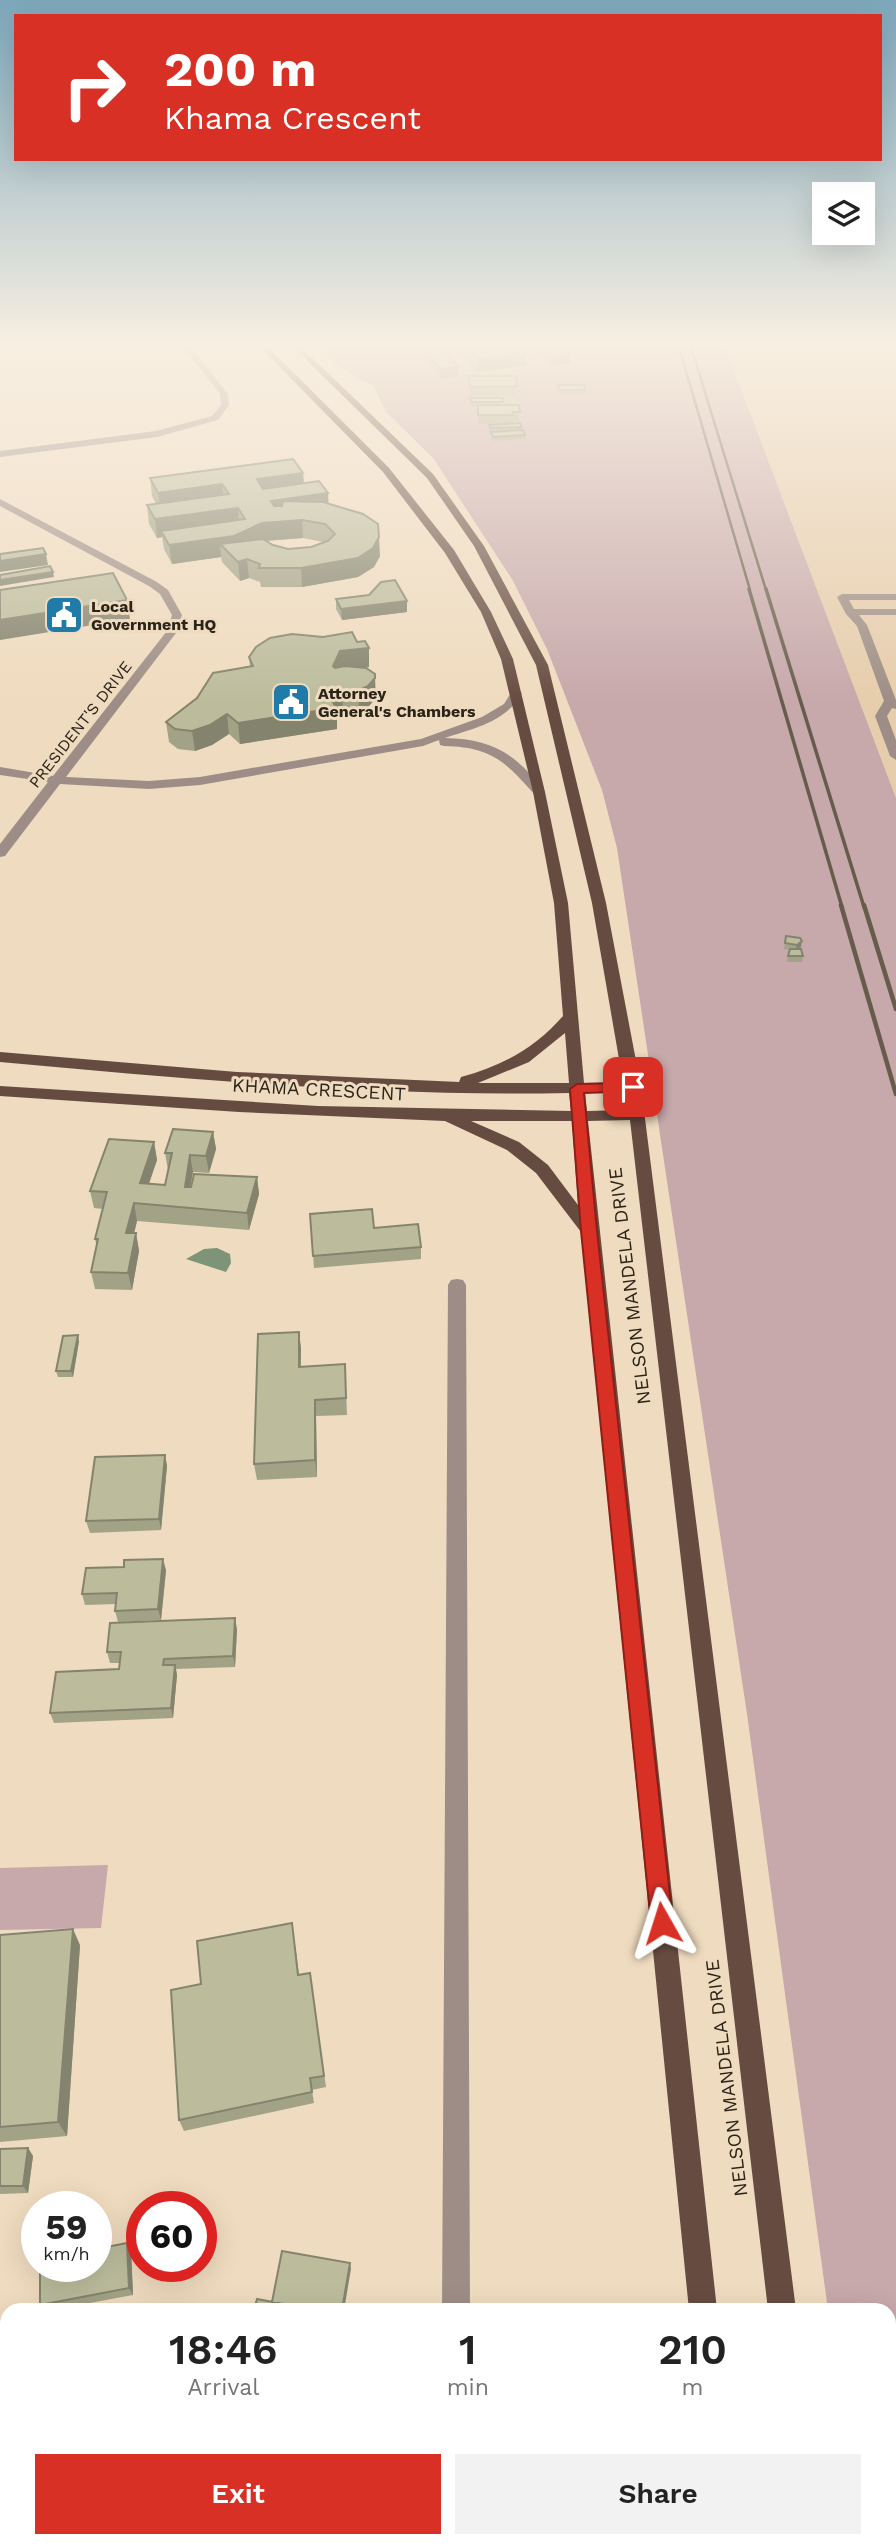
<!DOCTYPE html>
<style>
body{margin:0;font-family:"Work Sans",sans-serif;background:#f2f2f2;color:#222;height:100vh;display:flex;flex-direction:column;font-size:26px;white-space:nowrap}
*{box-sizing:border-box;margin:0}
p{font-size:23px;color:#767676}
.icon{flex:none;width:38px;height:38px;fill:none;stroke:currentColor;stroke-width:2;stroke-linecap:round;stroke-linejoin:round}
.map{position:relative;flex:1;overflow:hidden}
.drawer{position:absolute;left:0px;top:2303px;width:896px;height:245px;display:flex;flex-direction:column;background:#fff;border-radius:21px 21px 0 0;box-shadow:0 7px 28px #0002}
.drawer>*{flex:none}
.top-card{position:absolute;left:14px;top:14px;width:868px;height:147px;border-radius:0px;box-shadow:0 7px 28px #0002;background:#d93025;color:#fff;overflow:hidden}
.controls{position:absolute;left:812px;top:182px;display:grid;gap:14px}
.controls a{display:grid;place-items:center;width:63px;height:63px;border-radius:0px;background:#fff;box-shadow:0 7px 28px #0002;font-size:35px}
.speed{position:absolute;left:21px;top:2191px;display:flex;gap:14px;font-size:35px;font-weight:700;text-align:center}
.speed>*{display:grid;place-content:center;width:91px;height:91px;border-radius:50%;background:#fff;box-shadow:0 7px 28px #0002;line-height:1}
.speed small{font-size:18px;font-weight:400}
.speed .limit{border:10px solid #d22;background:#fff;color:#111}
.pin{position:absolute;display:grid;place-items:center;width:60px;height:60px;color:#fff;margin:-30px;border-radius:14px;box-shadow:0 4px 10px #0006}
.me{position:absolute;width:77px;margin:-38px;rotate:354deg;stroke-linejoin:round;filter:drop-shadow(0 0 5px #0008)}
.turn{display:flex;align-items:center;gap:24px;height:147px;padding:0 35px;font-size:32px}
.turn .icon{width:91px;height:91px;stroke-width:2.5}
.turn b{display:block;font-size:49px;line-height:60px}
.eta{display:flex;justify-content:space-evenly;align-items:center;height:119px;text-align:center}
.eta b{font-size:42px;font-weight:600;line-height:49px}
.cta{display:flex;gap:14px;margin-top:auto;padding:14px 35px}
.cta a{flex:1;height:80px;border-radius:0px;background:#d93025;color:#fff;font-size:28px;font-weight:600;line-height:80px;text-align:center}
.cta a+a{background:#f2f2f2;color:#222}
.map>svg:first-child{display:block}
.built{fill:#e6cdac}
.green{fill:#c7a8ab}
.water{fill:#7d9478}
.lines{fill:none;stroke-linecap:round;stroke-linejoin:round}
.minor{fill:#9d8d86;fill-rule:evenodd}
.primary{fill:#664b40;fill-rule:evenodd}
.rail-far2{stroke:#675c4c;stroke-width:2.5}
.rail-far1{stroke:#675c4c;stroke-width:3.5}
.rail{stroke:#675c4c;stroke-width:4.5}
.wall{fill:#a2a287;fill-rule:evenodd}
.shaded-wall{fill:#84846e}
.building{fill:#bcbc9d;stroke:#84846e;stroke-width:2}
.route{fill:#d93025;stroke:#8d1f18;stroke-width:2}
.labels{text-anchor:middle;stroke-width:6;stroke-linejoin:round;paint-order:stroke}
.far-poi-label{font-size:16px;font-weight:bold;fill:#2b2419;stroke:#efdbbf;text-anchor:start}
.far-street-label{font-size:16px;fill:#2b2419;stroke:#efdbbf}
.street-label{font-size:19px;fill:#2b2419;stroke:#efdbbf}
</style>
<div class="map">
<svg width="896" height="2548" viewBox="0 0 896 2548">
<rect width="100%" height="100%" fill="#efdbbf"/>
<path class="built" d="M725 347H896V798L889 779Z"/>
<path class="green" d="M318 347H725L896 798V2548H860L859 2541H889V2310H828L747 1714 617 848 602 790 547 649 512 579 433 458 386 412 373 386 337 366Z
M108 1865 101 1928 0 1930V1868Z"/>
<path class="water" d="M217 1248 230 1254 231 1263 226 1272 186 1259 204 1249Z"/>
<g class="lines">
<path class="minor" d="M183 347H191L228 394 229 405 218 420 157 437 0 457V451L156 431 212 416 221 405 220 394Z
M0 499 157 582 168 590 182 615 176 633 66 777 149 781 200 777 421 739 482 717 504 704 512 691 516 690 522 693C506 722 475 728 445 738 493 739 516 754 545 792L543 795H535C505 761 491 747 444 746L440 745 439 740 423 746 200 785 149 789 60 784 5 856 0 857V844L48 782 0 775V767L53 776 167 631 172 615 160 594 149 586 0 506Z
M896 594V600H849L854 609H896V615H859L867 625 896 700V709L892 708 887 716 896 740V760L890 756 875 716 884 701 857 626 846 614 837 597 842 594Z
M457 1279 463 1280 466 1285 470 2310H442L448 1285 451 1280Z
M441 2541H471V2548H441Z"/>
<path class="primary" d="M260 347H268L389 468 454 550 491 612 513 659 545 792 568 903 584 1083 623 1082 592 903 536 665 474 546 427 478 293 347H301L433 474 484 546 548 665 606 903 641 1087 796 2310H768L630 1120 588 1121 717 2310H689L581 1232 536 1173 507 1150 445 1121 239 1112 0 1096V1086L318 1106 571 1111 569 1093C379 1097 189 1079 0 1062V1052L237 1072 459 1082 461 1077C502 1066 535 1048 563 1016L554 903 533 792 501 659 481 612 445 553 383 472ZM565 1033 569 1083H478L529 1062ZM625 1092 628 1110 587 1111 585 1093ZM471 1121H572L578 1205 548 1165 519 1142Z
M712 2541H742L743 2548H713Z
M795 2541H825L826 2548H796Z"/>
<path class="rail-far2" d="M679 347 750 590
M691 347 766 590"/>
<path class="rail-far1" d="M749 589 842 907
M766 589 864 907"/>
<path class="rail" d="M841 905 896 1094
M864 905 896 1009"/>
</g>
<path class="wall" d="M462 347H519L526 366 477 372 462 357Z
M531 347H561L570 354V363L551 366Z
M424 349 458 376 440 378 424 358Z
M468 376 517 386 516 395 470 396Z
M558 385 585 390V394H559Z
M470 398H503V405H519V421H513V424L522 427V430L525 435V439L493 441 489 430V425L500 424H478V407H471Z
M303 473 304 483 328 504 380 556 374 567 358 577 302 587H261L260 582 249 578 240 581 222 562 221 557 172 564 164 549 162 537 157 538 149 524 147 505 156 504 152 496 150 478ZM303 538 323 542 311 547 288 549 273 545 267 541Z
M369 595 407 612 342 620 336 609V599Z
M249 657 369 667 364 668 376 698 369 706 359 711 343 712 337 716V729L240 744 229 734 212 745 195 751 178 749 169 742 166 722 250 667Z
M786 936 801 947 798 949 803 956 802 962H787L789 950 784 949Z
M213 1132 216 1149 209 1173 193 1172 190 1187 257 1177 259 1194 249 1230 137 1221 134 1233H136L139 1251 132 1290 95 1289 91 1272 97 1247 95 1239 103 1209 94 1208 90 1191 154 1142 157 1160 149 1184 165 1185 168 1170 165 1153Z
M310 1214 374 1228 421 1247V1259L314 1268Z
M299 1332 301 1349V1367L345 1364 347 1415 316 1416 317 1477 257 1480 254 1464Z
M79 1341 73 1377H58L56 1371Z
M165 1455 167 1466 161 1530 90 1533 86 1521Z
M124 1567 166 1570 161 1620 118 1622 115 1611V1604L85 1605 82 1594Z
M237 1629 235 1667 176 1669 177 1675 173 1718 54 1723 50 1713 119 1669 120 1663H110L107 1652Z
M0 1935 80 1945 67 2136 0 2142Z
M294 1936 299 1975 310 1973 326 2087 312 2090 314 2103 184 2131 179 2120 201 1984Z
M28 2148 33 2156 28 2193 0 2194V2149Z
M131 2249 133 2295 52 2310H44L40 2305Z
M89 2541H183V2542L128 2548H90L89 2547Z"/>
<path class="shaded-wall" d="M526 353V366L477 372 478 359Z
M570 354V363L551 366 552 357Z
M458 367V376L440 378V369Z
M303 473 304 491 258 497 257 479Z
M222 484 224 502 161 511 158 493Z
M328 493 329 511 272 519 271 501Z
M238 508 239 526 161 531 162 537 157 538 155 519Z
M302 520 303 538 220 544 221 557 172 564 169 545 262 523Z
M379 537 380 556 374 567 358 577 302 587 301 568Z
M46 554 48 565 0 572V561Z
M247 559 249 578 240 581 238 562Z
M53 572 54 577 0 586V580Z
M127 600 130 619 0 640V620Z
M407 601V612L342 620 341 609Z
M369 648V667L341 671 334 685 333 666 340 651Z
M375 678 376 698 369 706 359 711 358 691Z
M342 692 343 712 337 716V729L240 744 238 723 331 698Z
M227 714 229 734 212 745 195 751 192 731Z
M802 941 801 947 795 951 797 945Z
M213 1132 216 1149 209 1173 206 1156Z
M154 1142 157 1160 143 1200 140 1183Z
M190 1155 193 1172 187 1204 185 1187Z
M257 1177 259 1194 249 1230 247 1213Z
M134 1203 137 1221 130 1250 126 1233Z
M136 1233 139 1251 132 1290 128 1273Z
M299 1332 301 1349 300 1384 299 1367Z
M78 1335 79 1341 73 1377 71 1371Z
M315 1400 316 1416 317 1477 315 1460Z
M165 1455 167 1466 161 1530 159 1519Z
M163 1559 166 1570 161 1620 158 1609Z
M235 1618 237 1629 235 1667 233 1656Z
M175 1665 177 1675 173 1718 171 1708Z
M73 1929 80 1945 67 2136 58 2122Z
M28 2148 33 2156 28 2193 23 2186Z
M127 2243 131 2249 133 2295 129 2288Z
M350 2263 351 2269 344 2310H342Z"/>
<path class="building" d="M465 347H519L526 353 478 359Z
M541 347H561L570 354 552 357Z
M441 348 458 367 440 369 424 349Z
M468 376H516L517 386 470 387Z
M558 385H584L585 390H559Z
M470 398H503V402H471Z
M478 405H519L520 412H513V415H478Z
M520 423 522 427 491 428 489 425Z
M523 430 525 435 493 437 491 432Z
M293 459 303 473 257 479 263 489 319 481 328 493 271 501 274 506H282L283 501 323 502 363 514 378 524 379 537 373 548 358 558 301 568H259L260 564 247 559 238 562 220 544 263 539 273 545 288 549 311 547 328 541 335 534 325 524 302 520 262 523 234 536 169 545 161 531 245 519 238 508 155 519 147 505 229 494 222 484 158 493 150 478Z
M43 548 46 554 0 561V554Z
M50 566 53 572 0 580V575Z
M113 573 127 600 0 620V590Z
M395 580 407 601 341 609 336 599 369 595 381 582Z
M352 632 357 642 365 641 369 648 340 651 333 666 335 668 345 666 366 668 375 674V678L368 686 358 691 342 692 331 698 336 708 238 723 227 714 210 725 192 731 175 729 166 722 197 698 213 673 253 666 249 657 256 647 270 638 292 634 323 637Z
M786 936 800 938 802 941 797 945 785 943Z
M790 949H801L803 956H788Z
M173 1129 213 1132 206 1156 190 1155 185 1187H191L194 1174 257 1177 247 1213 134 1203 126 1233H136L128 1273 91 1272 98 1239H95L107 1192 90 1191 109 1139 154 1142 140 1183 165 1185 172 1153H165Z
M372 1209 374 1228 418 1224 421 1247 313 1256 310 1214Z
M299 1332V1367L345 1364 346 1398 315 1400V1460L254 1464 258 1334Z
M78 1335 71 1371H56L63 1336Z
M165 1455 159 1519 86 1521 95 1457Z
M163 1559 158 1609 115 1611 117 1593 82 1594 86 1568 124 1567V1560Z
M235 1618 233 1656 164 1659 163 1665H175L171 1708 50 1713 56 1672 119 1669 121 1652H107L110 1623Z
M292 1923 298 1975 310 1973 324 2076 310 2078 312 2092 179 2120 171 1990 201 1984 197 1941Z
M73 1929 58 2122 0 2127V1935Z
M28 2148 23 2186H0V2149Z
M127 2243 129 2288 40 2305V2266H96V2249Z
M282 2251 350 2263 342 2310H319L272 2302Z
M257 2299 315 2310H254Z
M89 2541H143L89 2547Z"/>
<linearGradient id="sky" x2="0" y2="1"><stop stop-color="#7da7bb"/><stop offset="0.49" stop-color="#f8efe2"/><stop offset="1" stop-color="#f8efe2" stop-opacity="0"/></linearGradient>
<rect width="896" height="703" fill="url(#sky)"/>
<path class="route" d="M633 1083 640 1087 638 1091 584 1093 597 1231 673 1923 670 1930 662 1934 654 1930 651 1923 581 1231 570 1089 577 1084Z"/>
<defs>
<symbol id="civic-square" viewBox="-11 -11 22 22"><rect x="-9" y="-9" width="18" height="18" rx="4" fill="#207ba9" stroke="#efdbbf"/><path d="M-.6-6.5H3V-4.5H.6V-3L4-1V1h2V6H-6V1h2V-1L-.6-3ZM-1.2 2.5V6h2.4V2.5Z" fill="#fff"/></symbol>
</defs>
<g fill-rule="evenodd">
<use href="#civic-square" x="42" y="593" width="44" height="44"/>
<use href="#civic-square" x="269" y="680" width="44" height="44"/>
</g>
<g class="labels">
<g class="far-poi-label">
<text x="91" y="612">Local<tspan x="91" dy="18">Government HQ</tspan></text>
<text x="318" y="699">Attorney<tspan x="318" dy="18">General's Chambers</tspan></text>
</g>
<g class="far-street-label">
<text transform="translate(80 724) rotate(-52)" y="6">PRESIDENT'S DRIVE</text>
</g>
<g class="street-label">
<text transform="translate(319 1089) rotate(3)" y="7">KHAMA CRESCENT</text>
<text transform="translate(629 1286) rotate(-97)" y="7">NELSON MANDELA DRIVE</text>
<text transform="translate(726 2078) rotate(-97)" y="7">NELSON MANDELA DRIVE</text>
</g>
</g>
</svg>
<div class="controls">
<a><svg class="icon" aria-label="layers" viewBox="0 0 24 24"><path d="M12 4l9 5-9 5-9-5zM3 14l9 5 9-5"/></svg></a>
</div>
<div class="speed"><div>59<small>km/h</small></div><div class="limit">60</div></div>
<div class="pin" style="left:633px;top:1087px;background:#d93025"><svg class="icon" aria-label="arrive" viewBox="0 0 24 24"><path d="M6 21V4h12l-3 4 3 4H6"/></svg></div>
<svg class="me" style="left:662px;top:1923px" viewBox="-20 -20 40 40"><path d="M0-17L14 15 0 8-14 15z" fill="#d93025" stroke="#fff" stroke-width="4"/></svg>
<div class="top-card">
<div class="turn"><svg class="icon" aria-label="right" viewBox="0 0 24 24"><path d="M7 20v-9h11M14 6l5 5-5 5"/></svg><div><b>200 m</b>Khama Crescent</div></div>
</div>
<section class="drawer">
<div class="eta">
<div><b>18:46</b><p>Arrival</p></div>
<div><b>1</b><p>min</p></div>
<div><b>210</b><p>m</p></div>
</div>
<div class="cta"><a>Exit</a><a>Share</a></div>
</section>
</div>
